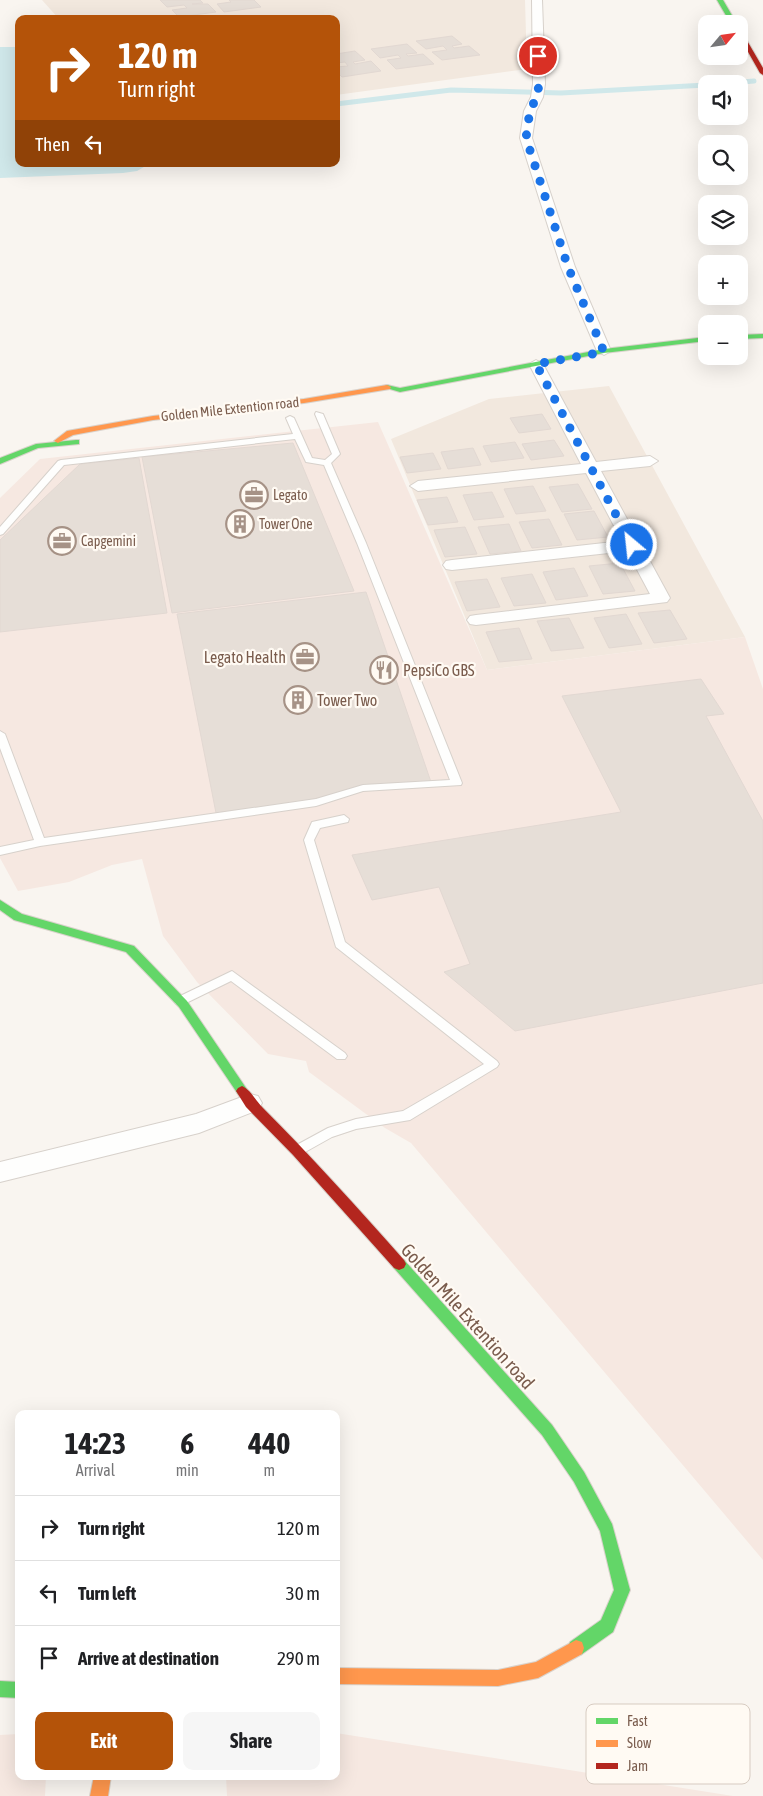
<!DOCTYPE html>
<meta charset="utf-8">
<style>
body{margin:0;font-family:"Asap Condensed",sans-serif;background:#f6f6f6;color:#202124;height:100vh;display:flex;flex-direction:column;font-size:19px;white-space:nowrap}
*{box-sizing:border-box;margin:0}
p{font-size:16px;color:#757577}
.icon{flex:none;width:28px;height:28px;fill:none;stroke:currentColor;stroke-width:2;stroke-linecap:round;stroke-linejoin:round}
.map{position:relative;flex:1;overflow:hidden}
.drawer{position:absolute;left:15px;top:1410px;width:325px;height:370px;display:flex;flex-direction:column;background:#fff;border-radius:10px;box-shadow:0 5px 20px #0002}
.drawer>*{flex:none}
.banner{position:absolute;left:15px;top:15px;width:325px;height:152px;border-radius:10px;box-shadow:0 5px 20px #0002;background:#b45309;color:#fff;overflow:hidden}
.needle{width:32px;rotate:61deg}
.tools{position:absolute;left:698px;top:15px;display:grid;gap:10px}
.tools a{display:grid;place-items:center;width:50px;height:50px;border-radius:10px;background:#fff;box-shadow:0 5px 20px #0002;font-size:25px}
.pin{position:absolute;display:grid;place-items:center;width:42px;height:42px;color:#fff;margin:-21px;border:2px solid #fff;border-radius:50%;box-shadow:0 1px 5px #0007}
.me{position:absolute;width:55px;margin:-28px;rotate:332deg;stroke-linejoin:round;filter:drop-shadow(0 0 4px #0008)}
.turn{display:flex;align-items:center;gap:18px;height:105px;padding:0 20px;font-size:22px}
.turn .icon{width:65px;height:65px;stroke-width:2.5}
.turn b{display:block;font-size:35px;line-height:42px}
.then{display:flex;align-items:center;height:48px;padding:0 20px;background:#0003;gap:10px;font-size:19px}
.eta{display:flex;justify-content:space-evenly;align-items:center;height:85px;text-align:center}
.eta b{font-size:30px;font-weight:700;line-height:35px}
.action{display:flex;gap:10px;margin-top:auto;padding:10px 20px}
.action a{flex:1;height:58px;border-radius:10px;background:#b45309;color:#fff;font-size:20px;font-weight:700;line-height:58px;text-align:center}
.action a+a{background:#f6f6f6;color:#202124}
ul{padding:0;list-style:none}
li{display:flex;align-items:center;gap:15px;height:65px;padding:0 20px;border-top:1px solid #e0e0e0}
li div{flex:1}
li b{display:block;font-size:19px}
li em{font-style:normal}
.map>svg:first-child{display:block}
.residential{fill:#f2e8de}
.commercial{fill:#f6e8e1}
.water{fill:#d0e8ea}
.lines{fill:none;stroke-linecap:round;stroke-linejoin:round}
.stream{stroke:#d0e8ea;stroke-width:5}
.building{fill:#e6ded7;stroke:#e2d8d2}
.lane-casing{stroke:#d7d1cb;stroke-width:2}
.street-casing{stroke:#d7d1cb;stroke-width:2}
.fast-casing{stroke:#d9d2cb;stroke-width:2}
.slow-casing{stroke:#d9d2cb;stroke-width:2}
.jam-casing{stroke:#d9d2cb;stroke-width:2}
.lane{fill:#fefefd;fill-rule:evenodd}
.street{fill:#fefefd;fill-rule:evenodd}
.fast{fill:#63d668;fill-rule:evenodd}
.slow{fill:#ff974d;fill-rule:evenodd}
.jam{fill:#b3261e;fill-rule:evenodd}
.route{stroke:#1a73e8;stroke-width:9;stroke-dasharray:0 16.2}
.labels{text-anchor:middle;stroke-width:4.5;stroke-linejoin:round;paint-order:stroke}
.far-street-label{font-size:14px;fill:#7a5c4d;stroke:#fffaf3}
.far-poi-label{font-size:14px;fill:#7a5c4d;stroke:#fffaf3;text-anchor:start}
.poi-label{font-size:16px;fill:#7a5c4d;stroke:#fffaf3;text-anchor:start}
.near-street-label{font-size:19px;fill:#7a5c4d;stroke:#fffaf3}
.key{fill:#fffaf3;stroke:#d7cbc1;stroke-width:1}
.key-label{font-size:14px;fill:#7a5c4d}
</style>
<div class="map">
<svg width="763" height="1796" viewBox="0 0 763 1796">
<rect width="100%" height="100%" fill="#f9f5f0"/>
<path class="residential" d="M42 0H525L527 69 336 95V19H59Z
M609 386 745 637 487 670 391 439 489 399Z"/>
<path class="commercial" d="M378 422 487 670 745 637 763 689V1560L411 1143 385 1128 309 1072 306 1061 268 1054 197 982 163 936 142 859 112 865 69 882 18 891 0 858V498L40 459Z
M336 1733 733 1796H227L226 1776H336Z
M19 1734V1776H46L45 1796H0V1735Z"/>
<path class="water" d="M0 47H19V164H149L137 171 123 173 0 178Z"/>
<g class="lines">
<path class="stream" d="M718 84 754 81
M336 104 451 90 561 93 706 85"/>
</g>
<path class="building" d="M160 0H200L203 3 192 4H208L216 12 179 17 172 10 187 8 184 5 167 7Z
M229 0H254L261 7 224 12 217 4 231 2Z
M452 36 462 44 452 46 454 48 469 46 480 55 442 60 432 52 447 50 443 46 426 49 416 41Z
M407 44 417 53 406 54 408 56 423 54 434 64 396 69 387 60 401 58 398 55 380 58 371 49Z
M355 51 365 60 353 62 355 64 371 61 381 71 342 77 336 71V67L348 66 345 62 336 63V54Z
M542 414 551 429 519 433 510 418Z
M554 440 564 456 531 460 522 444Z
M515 442 524 458 491 462 483 446Z
M293 443 354 591 172 613 142 457Z
M473 448 481 465 448 469 441 452Z
M433 453 441 469 407 473 400 457Z
M139 458 167 613 0 632V540L80 464Z
M578 484 592 509 562 512 549 487Z
M533 486 546 511 516 514 504 489Z
M492 492 504 517 474 520 463 495Z
M447 497 458 522 428 525 417 500Z
M594 511 608 537 577 540 564 514Z
M549 519 562 545 532 548 519 522Z
M509 524 521 551 490 554 478 527Z
M465 527 477 554 445 557 434 530Z
M620 563 635 591 603 594 589 566Z
M574 568 588 596 556 600 543 572Z
M532 574 546 603 514 606 501 578Z
M487 579 500 607 467 611 455 582Z
M366 592 432 785 363 788 314 801 216 813 177 614Z
M670 610 687 639 654 643 638 613Z
M626 614 642 644 609 648 594 618Z
M569 618 584 648 551 651 537 621Z
M519 628 532 659 499 662 486 632Z
M701 679 724 714 706 716 763 821V983L515 1031 444 972 470 964 439 887 372 900 352 855 621 812 562 696Z"/>
<g class="lines">
<defs>
<path id="lane" d="M316 412 323 414 340 454 331 463 366 543 462 783 461 785 363 791 316 806 40 846 0 855V847L34 840 0 748V731L5 734 44 838 316 799 363 785 450 780 357 543 324 465 306 462 295 439 64 465 3 534 0 535V527L58 461 61 460 293 434 286 418 290 416 294 418 312 458 325 460 332 454 315 414Z
M344 815 349 819 348 822 320 828 314 840 345 942 497 1061 499 1064 497 1067 410 1120 356 1129 332 1137 298 1156 293 1155 292 1151 293 1147 328 1128 356 1119 403 1111 484 1064 336 947 304 840 312 822Z
M232 971 345 1053 347 1056 345 1059H337L231 981 184 1004H176L174 1001 176 998Z"/>
<path id="street" d="M532 0H542L545 84 543 97 536 111 532 138 575 267 611 351 604 355 597 351 561 267 520 138 524 111 531 97 533 84Z
M536 360 543 364 596 462 650 456 658 461 650 466 601 471 670 598 667 602 476 625 470 624 467 620 470 616 476 615 650 594 627 551 452 570 446 569 443 565 446 561 452 560 622 541 586 473 418 491 410 486 418 481 581 464 529 364Z
M250 1094 258 1096 262 1103 258 1110 199 1133 0 1182V1162L196 1114Z"/>
<path id="fast" d="M717 0H723L737 24H731Z
M763 334V338L739 339V335Z
M706 337V341L604 353 400 392 383 387 387 385 400 388 604 349Z
M76 440H79V444L38 448 0 464V458L36 444Z
M0 900 22 914 134 946 187 1001 246 1088 248 1091 246 1094 242 1096 238 1094 179 1007 126 952 14 920 0 910Z
M399 1258 404 1260 552 1425 584 1472 612 1524 630 1590 613 1632 582 1654 576 1656 570 1654 568 1648 570 1642 601 1620 614 1590 600 1531 574 1482 542 1435 394 1268 392 1264 394 1260Z
M0 1681 19 1682V1698L0 1697Z"/>
<path id="slow" d="M387 385 391 387 390 389 304 403 153 420 73 435 58 443 54 441 67 431 153 416 304 399Z
M576 1640 582 1642 584 1648 582 1654 538 1678 498 1686 336 1684V1668L498 1670 536 1662Z
M94 1776H111L108 1796H90Z"/>
<path id="jam" d="M739 30 742 32 763 68V75L760 73 739 36Z
M242 1086C250 1089 256 1101 263 1108 312 1157 358 1208 404 1260L406 1264 404 1268 399 1270 394 1268 293 1155 246 1107 236 1091 238 1088Z"/>
</defs>
<use href="#lane" class="lane-casing"/>
<use href="#street" class="street-casing"/>
<use href="#fast" class="fast-casing"/>
<use href="#slow" class="slow-casing"/>
<use href="#jam" class="jam-casing"/>
<use href="#lane" class="lane"/>
<use href="#street" class="street"/>
<use href="#fast" class="fast"/>
<use href="#slow" class="slow"/>
<use href="#jam" class="jam"/>
</g>
<g class="lines">
<path class="route" d="M538 56 539 84 537 97 530 110 526 138 568 267 604 352 536 364 632 545"/>
</g>
<defs>
<symbol id="office-ring" viewBox="-11 -11 22 22"><circle r="9.5" fill="#fffaf3" stroke="#a69286" stroke-width="1.5"/><path d="M-6-3h4V-5.5h4V-3h4V5H-6ZM-1-4.5V-3h2v-1.5ZM-6 0V1H6V0Z" fill="#a69286"/></symbol>
<symbol id="building-ring" viewBox="-11 -11 22 22"><circle r="9.5" fill="#fffaf3" stroke="#a69286" stroke-width="1.5"/><path d="M-4-6H4V6H1V3H-1V6H-4ZM-2.5-4.3h1.7v1.8h-1.7ZM.8-4.3h1.7v1.8H.8ZM-2.5-1h1.7V.8h-1.7ZM.8-1h1.7V.8H.8Z" fill="#a69286"/></symbol>
<symbol id="restaurant-ring" viewBox="-11 -11 22 22"><circle r="9.5" fill="#fffaf3" stroke="#a69286" stroke-width="1.5"/><path d="M-5-6h1v4h1v-4h1v4h1v-4h1v5L-1.5 .5V6h-2V.5L-5-1ZM5-6V6H3V1.5H1.5Q1.5-4 5-6Z" fill="#a69286"/></symbol>
</defs>
<g fill-rule="evenodd">
<use href="#office-ring" x="238" y="479" width="32" height="32"/>
<use href="#building-ring" x="224" y="508" width="32" height="32"/>
<use href="#office-ring" x="46" y="525" width="32" height="32"/>
<use href="#office-ring" x="289" y="641" width="32" height="32"/>
<use href="#restaurant-ring" x="368" y="654" width="32" height="32"/>
<use href="#building-ring" x="282" y="684" width="32" height="32"/>
</g>
<g class="labels">
<g class="far-street-label">
<text transform="translate(230 409) rotate(-6)" y="5">Golden Mile Extention road</text>
</g>
<g class="far-poi-label">
<text x="273" y="500">Legato</text>
<text x="259" y="529">Tower One</text>
<text x="81" y="546">Capgemini</text>
</g>
<g class="poi-label">
<text x="286" y="663" text-anchor="end">Legato Health</text>
<text x="403" y="676">PepsiCo GBS</text>
<text x="317" y="706">Tower Two</text>
</g>
<g class="near-street-label">
<text transform="translate(468 1316) rotate(48)" y="7">Golden Mile Extention road</text>
</g>
</g>
<rect x="586" y="1704" width="164" height="80" rx="8" class="key"/>
<rect x="596" y="1718" width="22" height="6" fill="#63d668"/>
<rect x="596" y="1740" width="22" height="7" fill="#ff974d"/>
<rect x="596" y="1763" width="22" height="6" fill="#b3261e"/>
<g class="key-label">
<text x="627" y="1726">Fast</text>
<text x="627" y="1748">Slow</text>
<text x="627" y="1771">Jam</text>
</g>
</svg>
<div class="tools">
<a><svg class="needle" viewBox="-14 -14 28 28"><path d="M0-13l5 13h-10z" fill="#e53935"/><path d="M0 13l5-13h-10z" fill="#757577"/></svg></a>
<a><svg class="icon" aria-label="sound" viewBox="0 0 24 24"><path d="M4 9h4l5-4v14l-5-4H4zM17 9q2 3 0 6"/></svg></a>
<a><svg class="icon" aria-label="search" viewBox="0 0 24 24"><circle cx="10" cy="10" r="6"/><path d="M15 15l6 6"/></svg></a>
<a><svg class="icon" aria-label="layers" viewBox="0 0 24 24"><path d="M12 4l9 5-9 5-9-5zM3 14l9 5 9-5"/></svg></a>
<a>+</a>
<a>−</a>
</div>
<div class="pin" style="left:538px;top:56px;background:#d93025"><svg class="icon" aria-label="arrive" viewBox="0 0 24 24"><path d="M6 21V4h12l-3 4 3 4H6"/></svg></div>
<svg class="me" style="left:632px;top:545px" viewBox="-20 -20 40 40"><circle r="17" fill="#1a73e8" stroke="#fff" stroke-width="3"/><path d="M0-11L8 9 0 5-8 9z" fill="#fff"/></svg>
<div class="banner">
<div class="turn"><svg class="icon" aria-label="right" viewBox="0 0 24 24"><path d="M7 20v-9h11M14 6l5 5-5 5"/></svg><div><b>120 m</b>Turn right</div></div>
<div class="then">Then<svg class="icon" aria-label="left" viewBox="0 0 24 24"><path d="M17 20v-9H6M10 6l-5 5 5 5"/></svg></div>
</div>
<section class="drawer">
<div class="eta">
<div><b>14:23</b><p>Arrival</p></div>
<div><b>6</b><p>min</p></div>
<div><b>440</b><p>m</p></div>
</div>
<ul>
<li><svg class="icon" aria-label="right" viewBox="0 0 24 24"><path d="M7 20v-9h11M14 6l5 5-5 5"/></svg><div><b>Turn right</b></div><em>120 m</em></li>
<li><svg class="icon" aria-label="left" viewBox="0 0 24 24"><path d="M17 20v-9H6M10 6l-5 5 5 5"/></svg><div><b>Turn left</b></div><em>30 m</em></li>
<li><svg class="icon" aria-label="arrive" viewBox="0 0 24 24"><path d="M6 21V4h12l-3 4 3 4H6"/></svg><div><b>Arrive at destination</b></div><em>290 m</em></li>
</ul>
<div class="action"><a>Exit</a><a>Share</a></div>
</section>
</div>
